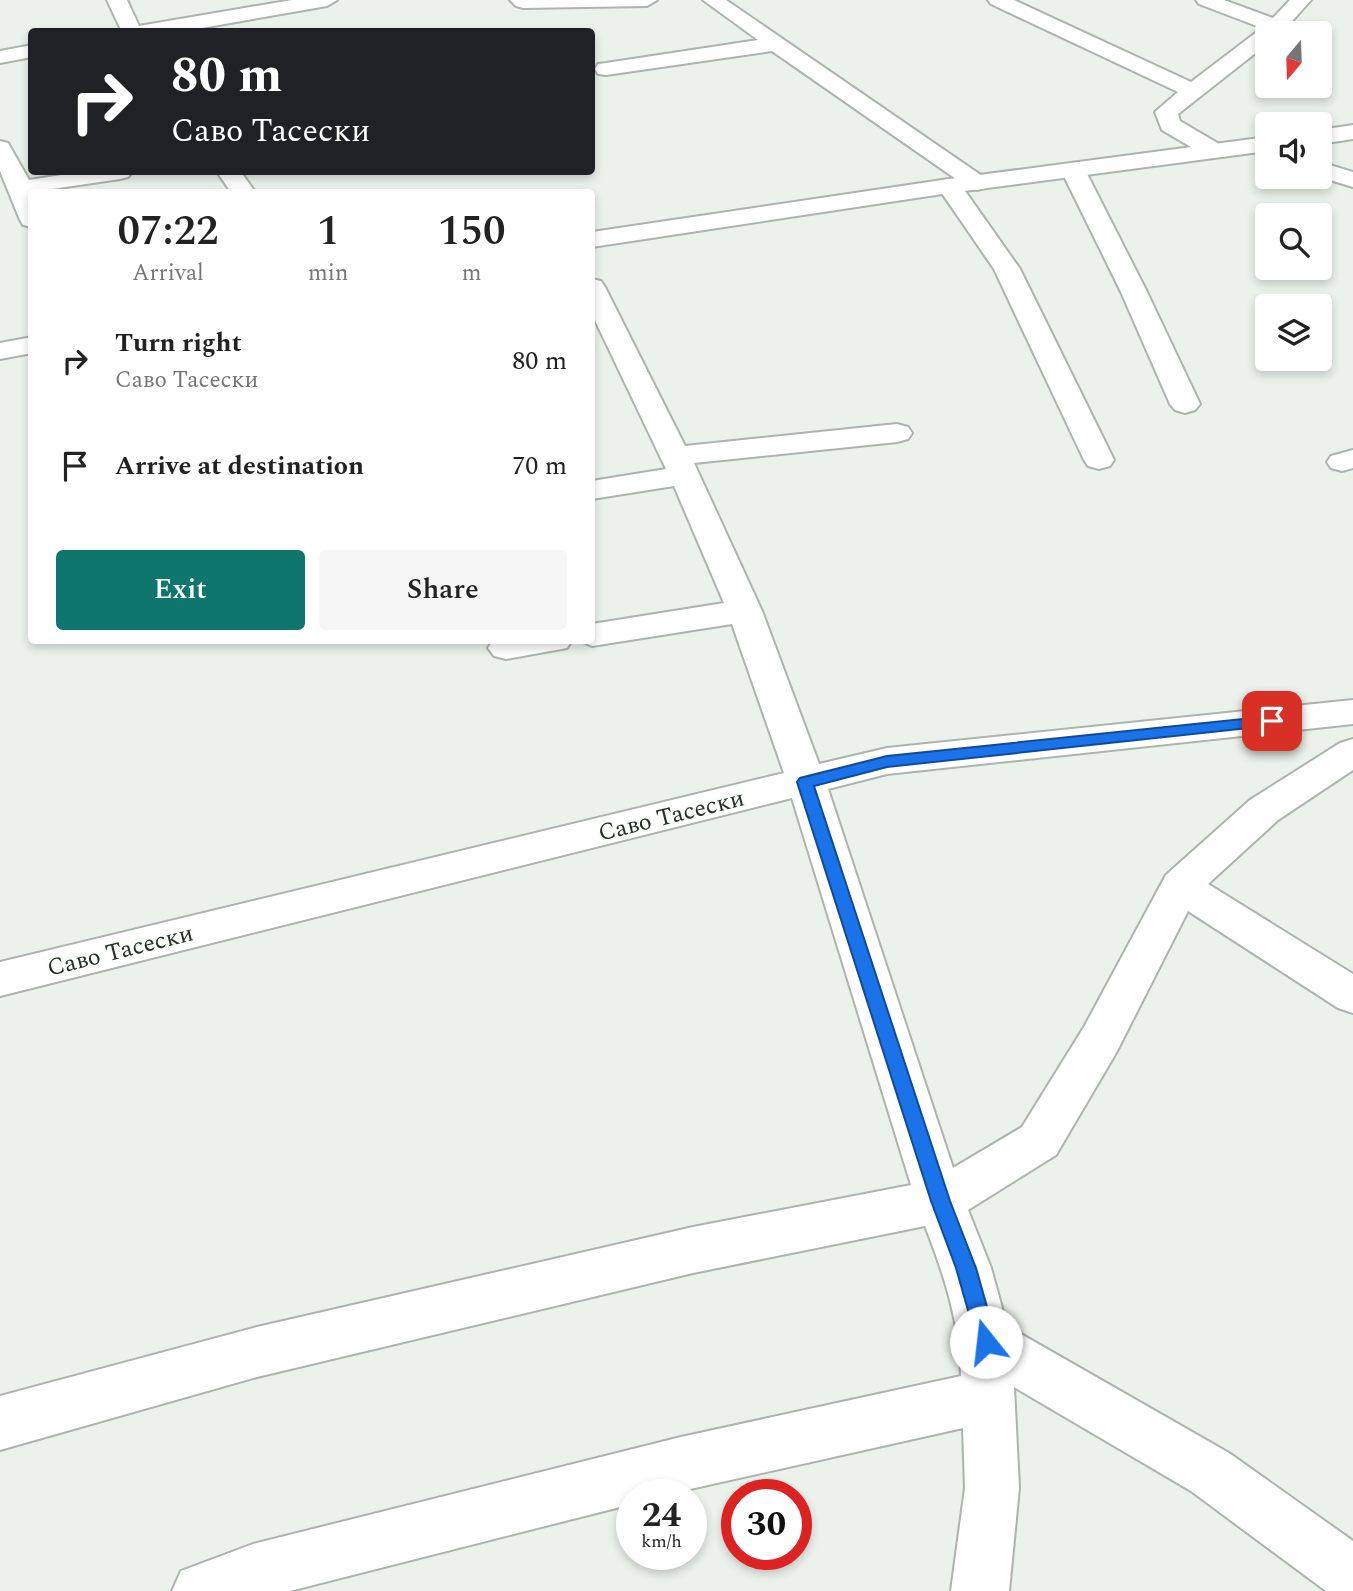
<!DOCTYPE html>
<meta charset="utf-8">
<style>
body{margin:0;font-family:Spectral,serif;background:#f6f6f6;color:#222;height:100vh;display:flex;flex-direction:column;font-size:26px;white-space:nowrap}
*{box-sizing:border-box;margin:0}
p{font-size:23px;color:#767676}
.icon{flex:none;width:38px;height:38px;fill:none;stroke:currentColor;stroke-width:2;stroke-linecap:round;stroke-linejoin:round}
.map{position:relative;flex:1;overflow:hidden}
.side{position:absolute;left:28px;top:189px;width:567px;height:455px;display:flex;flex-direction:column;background:#fff;border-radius:7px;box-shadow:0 4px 10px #0003}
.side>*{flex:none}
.top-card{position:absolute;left:28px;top:28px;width:567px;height:147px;border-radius:7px;box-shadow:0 4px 10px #0003;background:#202124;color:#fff;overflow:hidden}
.needle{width:46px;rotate:199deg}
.tools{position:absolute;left:1255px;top:21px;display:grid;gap:14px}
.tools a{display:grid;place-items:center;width:77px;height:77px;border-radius:7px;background:#fff;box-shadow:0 4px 10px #0003;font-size:35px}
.speed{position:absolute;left:616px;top:1479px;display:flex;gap:14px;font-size:35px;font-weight:700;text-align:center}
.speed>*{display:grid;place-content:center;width:91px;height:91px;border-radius:50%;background:#fff;box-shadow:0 4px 10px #0003;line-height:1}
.speed small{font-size:18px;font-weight:400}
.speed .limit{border:10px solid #d22;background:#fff;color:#111}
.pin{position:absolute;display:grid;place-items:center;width:60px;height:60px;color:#fff;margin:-30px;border-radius:14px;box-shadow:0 4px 10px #0006}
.me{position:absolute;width:77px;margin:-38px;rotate:344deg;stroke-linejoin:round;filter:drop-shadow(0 0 5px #0008)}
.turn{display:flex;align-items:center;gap:24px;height:147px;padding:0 28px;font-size:32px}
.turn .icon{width:91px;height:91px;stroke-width:2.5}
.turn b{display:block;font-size:49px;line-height:60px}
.eta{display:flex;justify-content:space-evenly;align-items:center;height:119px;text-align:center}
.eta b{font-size:42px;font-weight:600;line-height:49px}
.primary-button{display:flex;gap:14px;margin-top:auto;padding:14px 28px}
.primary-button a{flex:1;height:80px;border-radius:7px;background:#0f766e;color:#fff;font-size:28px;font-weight:600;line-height:80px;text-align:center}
.primary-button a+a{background:#f6f6f6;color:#222}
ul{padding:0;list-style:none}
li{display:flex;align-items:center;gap:21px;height:105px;padding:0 28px}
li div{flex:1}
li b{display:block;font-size:26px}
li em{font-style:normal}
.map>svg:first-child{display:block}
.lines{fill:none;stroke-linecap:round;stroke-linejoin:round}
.minor-casing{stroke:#adb3ad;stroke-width:4}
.secondary-casing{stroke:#adb3ad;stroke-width:4}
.minor{fill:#fff;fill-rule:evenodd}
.secondary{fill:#fff;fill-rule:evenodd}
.route{fill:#1a73e8;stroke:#114b97;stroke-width:2}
.labels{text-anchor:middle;stroke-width:5;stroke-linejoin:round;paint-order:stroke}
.street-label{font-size:24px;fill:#292c29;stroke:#f8fff8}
</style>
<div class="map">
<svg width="1353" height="1591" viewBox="0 0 1353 1591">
<rect width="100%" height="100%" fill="#ebf2eb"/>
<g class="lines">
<defs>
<path id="minor" d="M107 0H127L139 26 292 0H337L327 6 179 32H122Z
M510 0H657L647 6 523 8 516 6Z
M703 0H726L985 178 989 183 985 188 977 190 969 188 772 51 606 75 598 74 595 69 598 64 606 63 758 40Z
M988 0H1014L1191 82 1262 28 1199 4 1196 0H1224L1273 18 1290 0H1311L1284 30 1280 33H1267V44L1178 114 1180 121 1224 147 1228 152 1224 157H1208L1162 130 1155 112 1178 92 991 4Z
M32 45V57L0 63V51Z
M0 141 8 143 29 180 81 172H132L128 177 120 179 32 192V227L23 225 20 220 0 171Z
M1320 162 1353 172V187L1320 177Z
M1073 163 1081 165 1085 170 1147 292 1200 404 1195 410 1185 413 1175 410 1170 404 1121 292 1061 170 1065 165Z
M217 172H241L255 192H231Z
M949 179 958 181 1020 269 1114 460 1110 466 1099 469 1088 466 1084 460 994 269 937 186 940 181Z
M592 279 601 281 605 287 685 446 897 424 908 427 912 433 908 439 897 442 694 463 762 611 819 764 887 748 1353 700V724L887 774 828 789 953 1168 1022 1127 1084 1027 1166 875 1250 800 1340 743 1353 739V770L1278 820 1208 884 1353 974V1013L1338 1008 1188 911 1116 1053 1056 1155 968 1210 991 1268 1007 1326 1229 1453 1353 1541V1591H1326L1191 1491 1014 1387 1019 1488 1009 1591H951L965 1488 963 1428 668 1494H632V1504L290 1591H172L181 1571 253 1544 681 1437 961 1376C960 1324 944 1274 925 1226L693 1273 257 1377 0 1450V1396L257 1327 693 1227 911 1185 792 798 0 996V962L784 773 732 624 592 646 578 640H592V624L724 603 674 486 592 499V481L666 469 592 314Z
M1353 450V468L1342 471 1331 468 1327 462 1331 456Z
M493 640H572L567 648 506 659 494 656 488 648Z"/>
<path id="secondary" d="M1353 125V139L1320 144V130Z
M1267 137V151L949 193 592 247V232L949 179Z
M32 337V353L0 359V343Z"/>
</defs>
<use href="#minor" class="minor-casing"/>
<use href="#secondary" class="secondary-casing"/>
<use href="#minor" class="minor"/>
<use href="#secondary" class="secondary"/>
</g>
<path class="route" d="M1272 716 1279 721 1277 725 887 767 814 786 950 1201 976 1268 997 1342 994 1349 986 1352 979 1349 956 1268 931 1201 797 782 800 778 887 756Z"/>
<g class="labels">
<g class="street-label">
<text transform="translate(671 815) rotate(-14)" y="8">Саво Тасески</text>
<text transform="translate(120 950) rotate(-14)" y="8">Саво Тасески</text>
</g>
</g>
</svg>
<div class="tools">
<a><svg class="needle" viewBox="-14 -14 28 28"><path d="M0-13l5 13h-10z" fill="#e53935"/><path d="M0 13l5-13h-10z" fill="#767676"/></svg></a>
<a><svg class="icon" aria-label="sound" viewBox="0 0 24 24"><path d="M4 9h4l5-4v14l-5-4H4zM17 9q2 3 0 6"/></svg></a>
<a><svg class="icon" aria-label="search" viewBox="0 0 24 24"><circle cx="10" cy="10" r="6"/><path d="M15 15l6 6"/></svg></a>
<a><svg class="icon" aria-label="layers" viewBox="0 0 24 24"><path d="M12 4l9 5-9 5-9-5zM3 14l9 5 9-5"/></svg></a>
</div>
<div class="speed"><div>24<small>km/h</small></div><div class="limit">30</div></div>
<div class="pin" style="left:1272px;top:721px;background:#d93025"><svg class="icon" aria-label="arrive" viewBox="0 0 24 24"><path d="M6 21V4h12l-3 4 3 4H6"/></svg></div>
<svg class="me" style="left:986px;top:1342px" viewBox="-20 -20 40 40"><circle r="19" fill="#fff"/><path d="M0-13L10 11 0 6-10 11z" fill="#1a73e8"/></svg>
<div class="top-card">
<div class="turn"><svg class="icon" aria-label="right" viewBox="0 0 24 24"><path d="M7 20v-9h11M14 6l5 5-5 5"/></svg><div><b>80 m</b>Саво Тасески</div></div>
</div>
<section class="side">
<div class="eta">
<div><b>07:22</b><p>Arrival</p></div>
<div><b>1</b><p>min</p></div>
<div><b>150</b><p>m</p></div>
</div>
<ul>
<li><svg class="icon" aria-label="right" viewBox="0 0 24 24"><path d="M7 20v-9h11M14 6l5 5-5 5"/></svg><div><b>Turn right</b><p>Саво Тасески</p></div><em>80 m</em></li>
<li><svg class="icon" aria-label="arrive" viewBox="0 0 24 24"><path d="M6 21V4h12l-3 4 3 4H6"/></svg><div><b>Arrive at destination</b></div><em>70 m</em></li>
</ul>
<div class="primary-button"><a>Exit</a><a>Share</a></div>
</section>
</div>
